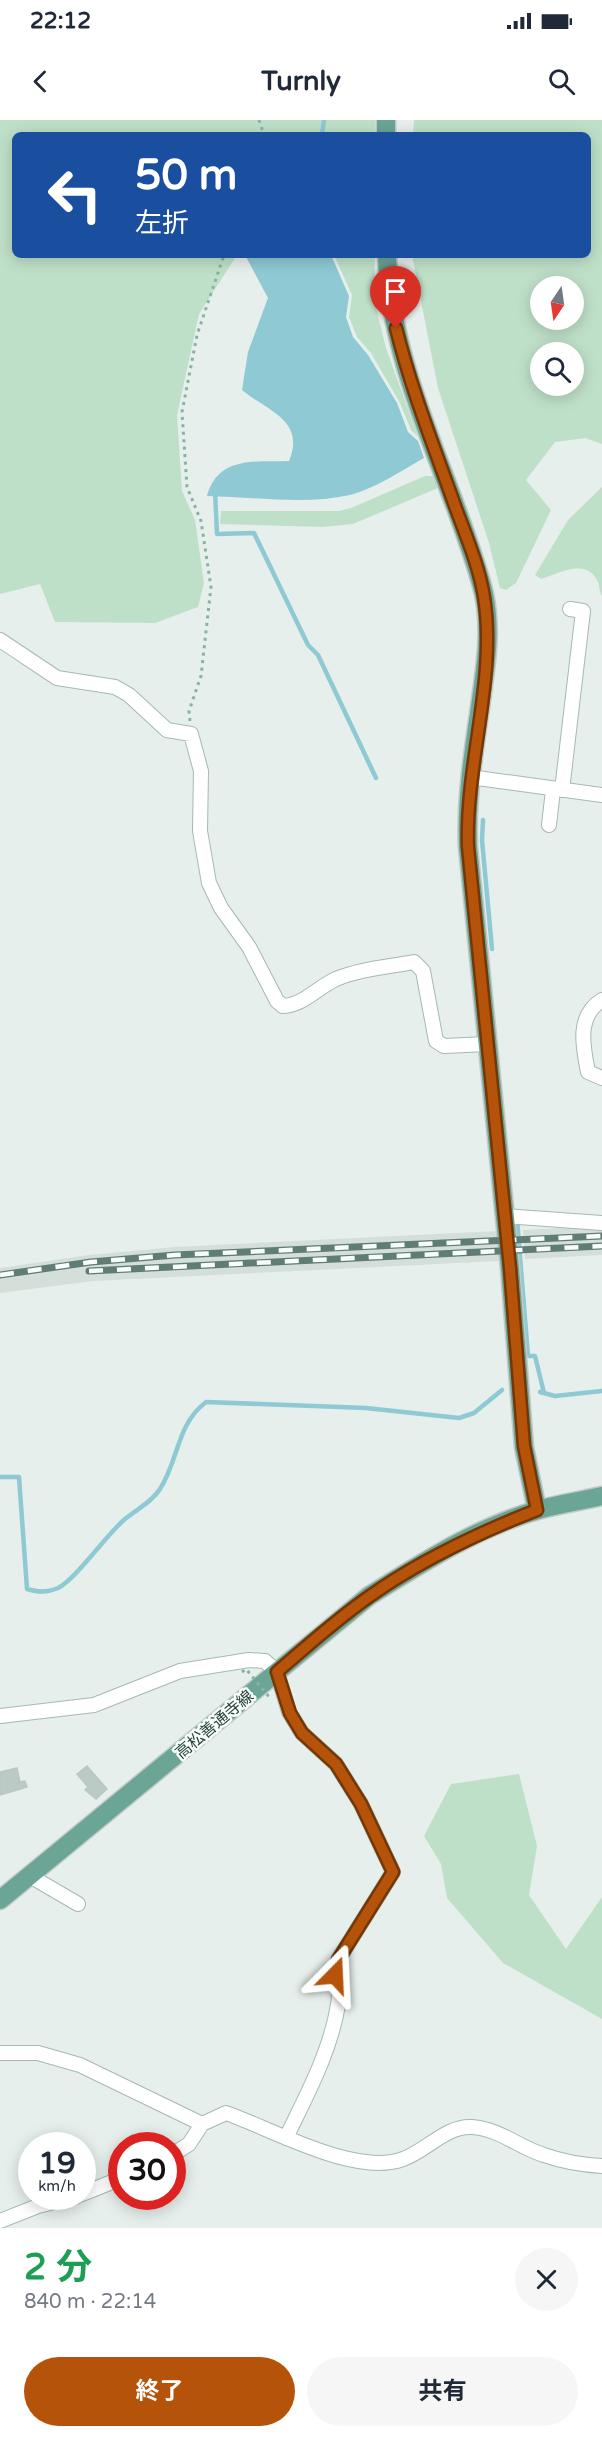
<!DOCTYPE html>
<html lang="ja">
<meta charset="utf-8">
<style>
body{margin:0;font-family:"Varela Round","Noto Sans JP",sans-serif;background:#f6f6f7;color:#1f2937;height:100vh;display:flex;flex-direction:column;font-size:22px;white-space:nowrap}
*{box-sizing:border-box;margin:0}
p{font-size:20px;color:#747a83}
.icon{flex:none;width:33px;height:33px;fill:none;stroke:currentColor;stroke-width:2;stroke-linecap:round;stroke-linejoin:round}
.map{position:relative;height:2108px;overflow:hidden}
.side{display:flex;flex-direction:column;background:#fff;flex:1}
.side>*{flex:none}
.hud{position:absolute;left:12px;top:12px;width:579px;height:126px;border-radius:9px;box-shadow:0 3px 15px #0003;background:#1a4fa0;color:#fff;overflow:hidden}
.needle{width:39px;rotate:193deg}
.tools{position:absolute;left:530px;top:156px;display:grid;gap:12px}
.tools a{display:grid;place-items:center;width:54px;height:54px;border-radius:50%;background:#fff;box-shadow:0 3px 15px #0003;font-size:30px}
.speed{position:absolute;left:18px;top:2012px;display:flex;gap:12px;font-size:30px;font-weight:700;text-align:center}
.speed>*{display:grid;place-content:center;width:78px;height:78px;border-radius:50%;background:#fff;box-shadow:0 3px 15px #0003;line-height:1}
.speed small{font-size:15px;font-weight:400}
.speed .limit{border:9px solid #d22;background:#fff;color:#111}
.pin{position:absolute;display:grid;place-items:center;width:51px;height:51px;color:#fff;margin:-62px -26px;border-radius:50% 50% 50% 0;rotate:-45deg;box-shadow:0 0 6px #0007}
.pin .icon{rotate:45deg}
.me{position:absolute;width:66px;margin:-33px;rotate:21deg;stroke-linejoin:round;filter:drop-shadow(0 0 4px #0008)}
.turn{display:flex;align-items:center;gap:21px;height:126px;padding:0 24px;font-size:27px}
.turn .icon{width:78px;height:78px;stroke-width:2.5}
.turn b{display:block;font-size:42px;line-height:51px}
.round{display:grid;place-items:center;flex:none;width:63px;height:63px;border-radius:32px;background:#f6f6f7}
.head{display:flex;align-items:center;justify-content:space-between;height:102px;padding:0 24px}
h1{font-size:36px;font-weight:700;line-height:45px;color:#1e9e55}
.cta{display:flex;gap:12px;margin-top:auto;padding:12px 24px}
.cta a{flex:1;height:69px;border-radius:36px;background:#b45309;color:#fff;font-size:24px;font-weight:700;line-height:69px;text-align:center}
.cta a+a{background:#f6f6f7;color:#1f2937}
.status{display:flex;justify-content:space-between;align-items:center;height:42px;padding:0 30px;background:#fff;direction:ltr}
.status svg{height:16px;fill:currentColor}
header{display:flex;justify-content:space-between;align-items:center;height:78px;padding:0 24px;background:#fff;font-size:27px;font-weight:700}
.map>svg:first-child{display:block}
.built{fill:#d4dfda}
.green{fill:#bfe0c8;fill-rule:evenodd}
.water{fill:#8ec9d4}
.lines{fill:none;stroke-linecap:round;stroke-linejoin:round}
.stream{stroke:#8ec9d4;stroke-width:4.5}
.building{fill:#bbcac4;stroke:#b8c9c2;stroke-width:1.5}
.street-casing{stroke:#a8b8b2;stroke-width:16}
.primary-casing{stroke:#c2cac8;stroke-width:21}
.path{stroke:#86b3a5;stroke-width:3;stroke-dasharray:3 4.5;stroke-linecap:butt}
.street{stroke:#fff;stroke-width:14}
.primary{stroke:#6aa596;stroke-width:18}
.rail-casing{stroke:#5f7d75;stroke-width:7}
.rail{stroke:#f7fbf9;stroke-width:4.5;stroke-dasharray:14;stroke-linecap:butt}
.path-bridge{stroke:#86b3a5;stroke-width:3;stroke-dasharray:3 4.5;stroke-linecap:butt}
.route-casing{stroke:#753606;stroke-width:15}
.route{stroke:#b45309;stroke-width:10}
.labels{text-anchor:middle;stroke-width:5;stroke-linejoin:round;paint-order:stroke}
.street-label{font-size:16px;fill:#24423a;stroke:#f7fbf9}
</style>
<div class="status"><b>22:12</b><svg viewBox="0 0 49 12"><path d="M0 12V9h3v3zM5 12V6h3v6zM10 12V3h3v9zM15 12V0h3v12zM26 1h20v11H26zM47 4h2v5h-2z"/></svg></div>
<header><svg class="icon" aria-label="back" viewBox="0 0 24 24"><path d="M15 5l-7 7 7 7"/></svg>Turnly<svg class="icon" aria-label="search" viewBox="0 0 24 24"><circle cx="10" cy="10" r="6"/><path d="M15 15l6 6"/></svg></header>
<div class="map">
<svg width="602" height="2108" viewBox="0 0 602 2108">
<rect width="100%" height="100%" fill="#e6efeb"/>
<path class="built" d="M602 1106V1135L525 1139 523 1110Z
M497 1111 499 1141 93 1161 0 1173V1148L89 1135 174 1127Z"/>
<path class="green" d="M0 0H375V15H15V135H237L199 194 177 295 182 371 195 400 204 463 198 487 155 503 55 502 40 464 0 474Z
M414 0H602V324L585 318 555 322 526 360 551 390 516 463 506 470 500 468 489 423 438 268 412 135H588V15H413ZM573 166V200H540V166ZM540 232H573V266H540Z
M334 135H375L374 180 386 228 418 317 411 310 400 283 371 233 357 217 349 197 352 175Z
M425 356H434L438 368 353 404 323 407 220 404 221 391H339L351 388Z
M602 367V476C599 472 600 467 598 462 587 437 559 453 541 459L535 455 568 400Z
M519 1654 537 1726 529 1775 566 1829 602 1777V1899L503 1843 447 1778 441 1744 424 1716 451 1664Z"/>
<path class="water" d="M245 135H331L349 176 346 197 353 217 368 235 397 283 408 312 418 321 424 338C401 351 376 368 350 375 305 385 254 377 207 376 218 336 255 342 289 341 306 300 267 291 242 270L248 232 268 178Z"/>
<g class="lines">
<path class="stream" d="M322 15 324 0
M215 371 217 414 254 413 308 525 318 535 376 658
M483 700 482 720 492 829
M517 1099 528 1236H535L544 1273
M540 1272 555 1276 602 1271
M0 1357H19L27 1469C38 1472 46 1473 58 1468 76 1459 106 1415 125 1399 137 1389 152 1382 160 1369 179 1340 176 1305 206 1282L366 1288 459 1298 474 1293 502 1270"/>
</g>
<path class="building" d="M87 1646 107 1669 96 1679 85 1670 88 1667 77 1654Z
M17 1648 20 1662 25 1661 27 1667 0 1675V1652Z"/>
<g class="lines">
<defs>
<path id="street" d="M0 520 57 558 115 567 129 575 167 610 191 614 201 651 200 711 209 763 221 788 249 827 277 881 283 886C304 885 318 867 336 859 360 849 388 847 414 842L423 851 436 921 444 926 487 924
M470 657 602 675
M562 670 583 491 570 489
M549 705 553 670
M602 880C576 896 583 927 588 952L602 958
M505 1096 602 1103
M0 1596 94 1585 180 1551 249 1540 265 1541 277 1552 289 1592 302 1613 336 1644 361 1684 393 1752 338 1840C335 1855 341 1871 338 1885 330 1933 307 1974 286 2018
M30 1756 78 1784
M0 1933H38L80 1945 202 2004
M172 2035 189 2024 202 2004 226 1993C272 2009 356 2057 403 2039 426 2031 447 2005 472 2007 500 2009 518 2027 544 2035 561 2041 584 2045 602 2046
M82 2074 122 2058
M0 2101 38 2086 78 2076"/>
<path id="primary" d="M386 0V15
M387 135C389 223 426 306 456 388 466 416 477 445 484 474 492 512 485 550 480 587 473 634 466 680 468 727L510 1148 524 1327 537 1390
M0 1780 369 1476C422 1443 477 1407 538 1390 559 1384 581 1381 602 1376"/>
</defs>
<use href="#street" class="street-casing"/>
<use href="#primary" class="primary-casing"/>
<path class="path" d="M259 0 264 15
M190 601 189 591 201 556 211 467 201 401 187 367 182 292 197 215 224 135"/>
<use href="#street" class="street"/>
<use href="#primary" class="primary"/>
<defs>
<path id="rail" d="M89 1151 602 1126
M0 1155 91 1142 175 1135 602 1116"/>
</defs>
<use href="#rail" class="rail-casing"/>
<use href="#rail" class="rail"/>
<path class="path-bridge" d="M242 1552 246 1549 270 1578"/>
</g>
<g class="lines">
<defs>
<path id="route" d="M335 1855 338 1840 393 1752 361 1684 336 1644 302 1613 290 1593 277 1552C307 1526 337 1499 370 1476 421 1440 478 1413 537 1390L524 1326 510 1148 468 727C465 644 497 558 484 477 479 446 466 416 455 386 434 327 411 269 396 208"/>
</defs>
<use href="#route" class="route-casing"/>
<use href="#route" class="route"/>
</g>
<g class="labels">
<g class="street-label">
<text transform="translate(214 1604) rotate(-40)" y="6">高松善通寺線</text>
</g>
</g>
</svg>
<div class="tools">
<a><svg class="needle" viewBox="-14 -14 28 28"><path d="M0-13l5 13h-10z" fill="#e53935"/><path d="M0 13l5-13h-10z" fill="#747a83"/></svg></a>
<a><svg class="icon" aria-label="search" viewBox="0 0 24 24"><circle cx="10" cy="10" r="6"/><path d="M15 15l6 6"/></svg></a>
</div>
<div class="speed"><div>19<small>km/h</small></div><div class="limit">30</div></div>
<div class="pin" style="left:396px;top:208px;background:#d93025"><svg class="icon" aria-label="arrive" viewBox="0 0 24 24"><path d="M6 21V4h12l-3 4 3 4H6"/></svg></div>
<svg class="me" style="left:335px;top:1855px" viewBox="-20 -20 40 40"><path d="M0-17L14 15 0 8-14 15z" fill="#b45309" stroke="#fff" stroke-width="4"/></svg>
<div class="hud">
<div class="turn"><svg class="icon" aria-label="left" viewBox="0 0 24 24"><path d="M17 20v-9H6M10 6l-5 5 5 5"/></svg><div><b>50 m</b>左折</div></div>
</div>
</div>
<section class="side">
<div class="head"><div><h1>2 分</h1><p>840 m · 22:14</p></div><a class="round"><svg class="icon" aria-label="close" viewBox="0 0 24 24"><path d="M6 6l12 12M18 6L6 18"/></svg></a></div>
<div class="cta"><a>終了</a><a>共有</a></div>
</section>
